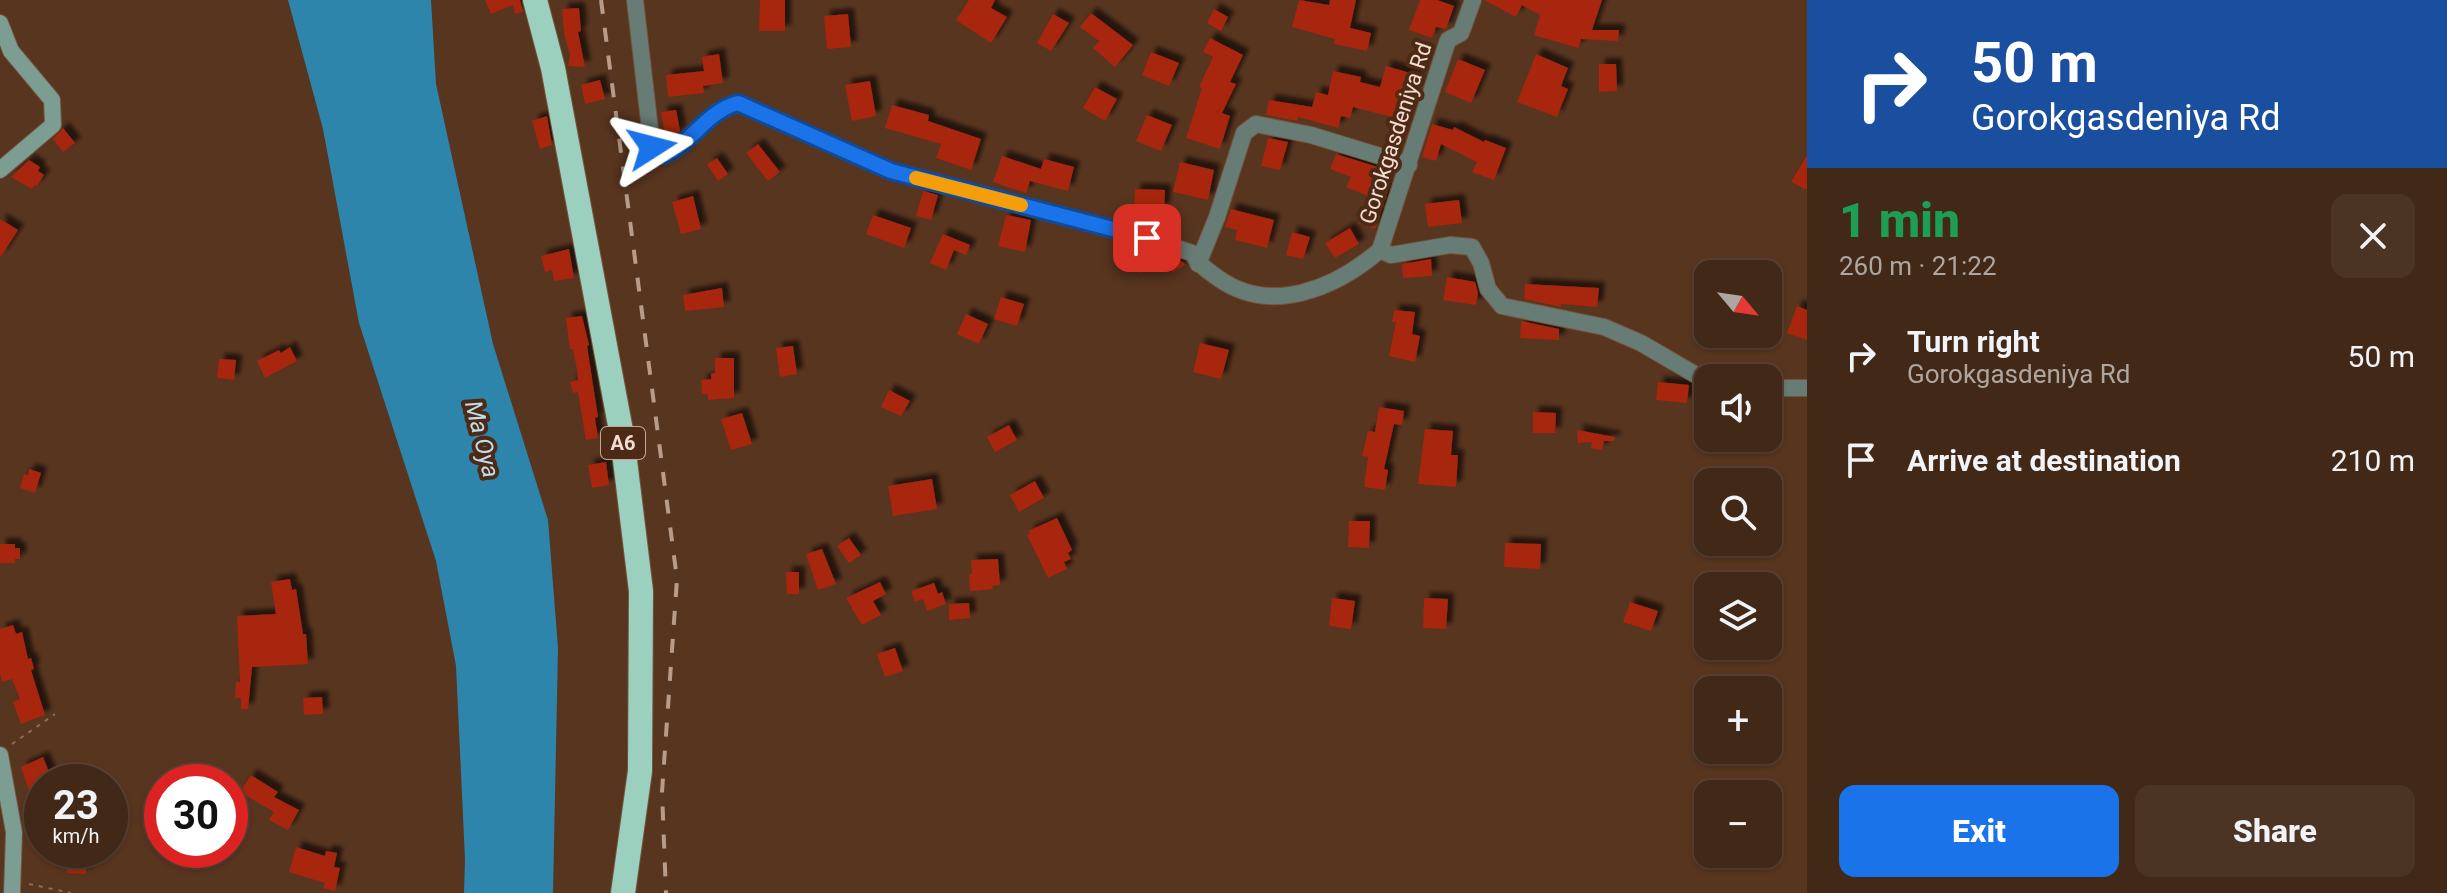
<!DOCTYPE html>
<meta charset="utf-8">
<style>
body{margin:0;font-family:Roboto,sans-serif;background:#4c3424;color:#f1f3f6;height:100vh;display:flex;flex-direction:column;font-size:30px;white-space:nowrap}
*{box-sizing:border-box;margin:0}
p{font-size:26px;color:#aea6a1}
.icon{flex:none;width:44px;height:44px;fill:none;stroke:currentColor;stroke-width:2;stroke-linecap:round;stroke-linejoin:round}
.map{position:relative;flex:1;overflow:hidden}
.panel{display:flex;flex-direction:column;background:#422817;width:640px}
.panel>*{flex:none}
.banner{background:#1a4fa0;color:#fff;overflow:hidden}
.needle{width:52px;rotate:119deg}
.controls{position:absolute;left:1694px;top:260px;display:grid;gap:16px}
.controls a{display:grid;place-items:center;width:88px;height:88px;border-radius:16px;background:#422817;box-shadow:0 2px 6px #0004,0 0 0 2px #5a4436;font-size:40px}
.speed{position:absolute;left:24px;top:764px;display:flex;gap:16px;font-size:40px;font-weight:700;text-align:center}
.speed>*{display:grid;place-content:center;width:104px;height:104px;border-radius:50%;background:#422817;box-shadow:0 2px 6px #0004,0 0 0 2px #5a4436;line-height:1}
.speed small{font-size:20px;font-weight:400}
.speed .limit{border:12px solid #d22;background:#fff;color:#111}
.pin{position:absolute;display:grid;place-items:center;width:68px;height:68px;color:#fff;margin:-34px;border-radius:16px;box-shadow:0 4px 12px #0006}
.me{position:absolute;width:88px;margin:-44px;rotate:81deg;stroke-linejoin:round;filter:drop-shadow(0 0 6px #0008)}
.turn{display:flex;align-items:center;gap:28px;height:168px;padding:0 32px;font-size:36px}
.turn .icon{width:104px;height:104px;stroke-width:2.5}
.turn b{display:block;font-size:56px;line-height:68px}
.round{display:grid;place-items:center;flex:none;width:84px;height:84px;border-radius:16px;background:#4c3424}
.head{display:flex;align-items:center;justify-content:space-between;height:136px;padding:0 32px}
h1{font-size:48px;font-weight:800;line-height:60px;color:#1e9e55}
.action{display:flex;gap:16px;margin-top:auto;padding:16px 32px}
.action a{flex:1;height:92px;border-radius:16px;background:#1a73e8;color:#fff;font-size:32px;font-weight:800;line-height:92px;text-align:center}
.action a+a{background:#4c3424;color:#f1f3f6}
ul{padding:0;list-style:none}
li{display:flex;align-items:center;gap:24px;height:104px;padding:0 32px}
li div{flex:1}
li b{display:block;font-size:30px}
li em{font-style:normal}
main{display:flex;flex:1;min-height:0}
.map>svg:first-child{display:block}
.water{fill:#2d85ac}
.building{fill:#a72511;filter:url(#shadow)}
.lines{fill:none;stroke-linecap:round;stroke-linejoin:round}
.street-casing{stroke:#74533f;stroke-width:18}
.secondary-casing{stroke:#74533f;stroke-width:18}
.highway-casing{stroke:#74533f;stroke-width:26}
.path{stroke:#8c6d5a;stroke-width:2;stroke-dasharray:4 6;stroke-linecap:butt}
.street{stroke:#677c75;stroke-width:16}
.secondary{stroke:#7c9e92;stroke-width:16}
.highway{stroke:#9ad0bd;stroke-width:24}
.rail{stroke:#b79c8b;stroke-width:4;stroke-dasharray:14 14;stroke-linecap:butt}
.route-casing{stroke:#114b97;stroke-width:20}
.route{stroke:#1a73e8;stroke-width:14}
.slow{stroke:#f59e0b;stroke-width:14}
.labels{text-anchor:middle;stroke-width:8;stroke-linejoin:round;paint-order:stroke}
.shield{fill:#4c2a15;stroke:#c2a798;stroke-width:2}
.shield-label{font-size:20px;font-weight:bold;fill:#f4ddd0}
.street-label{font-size:22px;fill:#f4ddd0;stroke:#4c2a15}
.water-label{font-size:24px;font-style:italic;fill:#bfdeef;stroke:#4c2a15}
</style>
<main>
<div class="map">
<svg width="1807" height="893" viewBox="0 0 1807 893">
<defs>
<filter id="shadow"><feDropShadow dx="6" dy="-6" stdDeviation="2" flood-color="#0009"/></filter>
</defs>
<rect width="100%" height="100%" fill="#58351f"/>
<path class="water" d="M288 0H431L436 84 493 344 548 520 558 648 553 893H464L465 859 456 666 436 561 359 323 323 129Z"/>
<path class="building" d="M485 0H520L523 12 515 14 513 5 491 14Z
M760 0H785V31H759Z
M969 0H995L991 8 1007 17 991 43 956 20Z
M1299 0 1329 5 1330 0H1356L1350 28 1371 33 1367 51 1334 44 1335 39 1292 27Z
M1420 0H1437L1454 6 1446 29 1436 27 1432 38 1409 30Z
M1484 0H1602L1592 30H1619L1618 41 1581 39 1578 48 1534 35 1540 15 1522 5 1516 17Z
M579 8 581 31 578 32 585 67 568 66 570 55 564 33 562 9Z
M1214 9 1228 17 1221 31 1207 23Z
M1091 13 1133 45 1115 67 1093 48 1099 41 1080 27Z
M848 14 851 47 827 49 824 16Z
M1053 14 1069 23 1051 51 1037 43Z
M1210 38 1243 55 1230 82 1236 84 1222 113 1230 116 1220 149 1186 138 1202 88 1199 87 1213 57 1203 52Z
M1151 52 1179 63 1169 86 1142 75Z
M719 54 723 83 703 86 704 93 668 97 666 75 704 71 702 57Z
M1536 54 1568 68 1561 86 1568 89 1557 117 1517 102Z
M1458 59 1485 70 1471 103 1445 92Z
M1599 64H1616L1617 91 1599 92Z
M1386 66 1417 75 1403 120 1353 107 1350 118 1341 116 1338 128 1298 117 1297 121 1266 115 1269 100 1312 107 1316 92 1328 95 1333 71 1361 77 1360 82 1380 87Z
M600 80 605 99 585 104 581 85Z
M870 81 876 116 852 121 845 85Z
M1095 87 1117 99 1105 121 1083 108Z
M892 105 929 115 928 121 981 139 971 170 936 158 941 144 885 128Z
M676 110 680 131 666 142 661 112Z
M1147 115 1172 125 1161 151 1136 141Z
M547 116 552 145 540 149 532 121Z
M1432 124 1453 130 1454 127 1484 142 1485 140 1506 148 1494 180 1472 172 1477 162 1441 144 1436 161 1422 157Z
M63 128 75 143 63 152 53 139Z
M1268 138 1288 142 1280 170 1261 166Z
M758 144 780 172 768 181 746 153Z
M1336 154 1384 169 1378 185 1388 190 1375 229 1358 223 1368 196 1346 187 1351 177 1330 169Z
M1807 155V190L1791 182Z
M1002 156 1041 169 1044 159 1074 167 1068 191 1030 181 1026 193 993 182Z
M717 158 728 174 718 181 707 164Z
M29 160 40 167 38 171 44 175 37 186 35 185 32 189 11 177Z
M1180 162 1214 170 1208 200 1173 192Z
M1135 189 1165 190 1164 210 1134 209Z
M923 191 938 195 931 220 916 216Z
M693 196 701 229 681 234 672 202Z
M1459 200 1462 223 1428 227 1425 204Z
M1231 209 1274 220 1267 248 1235 240 1237 230 1225 227Z
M873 215 911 228 904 248 866 234Z
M1006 215 1031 220 1025 252 998 246Z
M0 219 18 230 0 258Z
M1350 228 1359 244 1335 258 1325 243Z
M1292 232 1310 237 1303 259 1286 255Z
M943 234 970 245 966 255 954 250 946 270 930 263Z
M1135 247 1155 252 1156 263 1168 256 1183 262 1185 265 1172 273 1170 269 1138 273Z
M569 249 574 278 554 281 552 270 545 272 541 256Z
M1431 259 1432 276 1403 278 1402 264Z
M1447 277 1475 282 1478 293 1476 305 1443 300Z
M1525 284 1599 288 1597 307 1561 304V307L1524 299Z
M722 288 724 307 685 311 683 295Z
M1001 297 1024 304 1017 326 994 319Z
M1797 306 1807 310V340L1787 333Z
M1394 310 1415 312 1412 334 1420 336 1415 362 1389 356 1396 322H1392Z
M966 314 988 324 979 344 957 334Z
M582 316 589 345 587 346 598 417 595 418 598 438 586 440 578 392 573 393 570 382 578 380 577 370 573 349H570L566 318Z
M1521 321 1559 329V340L1520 338Z
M1200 343 1229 350 1221 379 1193 372Z
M793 346 797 374 780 377 776 348Z
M290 347 297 361 265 378 257 361 279 350 281 353Z
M715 358H734V398L708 400V394H702L701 380 711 379V374L715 373Z
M219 359 236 360 234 380 217 378Z
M1658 382 1689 385 1687 403 1656 400Z
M889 390 910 401 901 416 881 407Z
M1379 407 1404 411 1402 425 1394 424 1384 469 1388 470 1385 490 1364 487 1368 457 1362 456 1368 431 1375 432Z
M1533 412 1556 413 1555 433H1533Z
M742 413 752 444 731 450 721 419Z
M1009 425 1017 440 995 452 987 437Z
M1425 429 1453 431 1451 455H1458L1456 487 1418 484Z
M1577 430 1615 437 1614 441H1604L1602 450 1591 448 1592 442 1578 443Z
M606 462 609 485 592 488 588 465Z
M29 469 41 473 35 493 20 488 24 474 28 475Z
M932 479 937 509 893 516 888 486Z
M1035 481 1044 498 1019 512 1010 495Z
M1057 518 1072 550 1068 553 1071 559 1064 562 1067 569 1048 578 1027 535 1030 534 1028 531Z
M1349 521H1370L1369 548 1348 547Z
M849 538 861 555 849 563 837 546Z
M1505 543 1541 544 1540 569 1504 567Z
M0 544H15V548H20V559H15V563H0Z
M822 549 836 584 818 590 806 554Z
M998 559 1000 585 992 586 993 589 970 591 969 574H972L971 560Z
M786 572H799V594H787Z
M290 579 292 590 296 589 303 634H306L308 664 252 667 248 709H241V698H235L236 682H240L237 616 276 614 271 582Z
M880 582 886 594 873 601 881 615 862 625 846 598Z
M934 583 938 594 942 592 946 604 927 611 923 599 915 602 911 591Z
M1332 598 1355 601 1351 629 1329 626Z
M1424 598 1448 599 1446 629 1423 628Z
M1630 602 1658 611 1651 631 1623 622Z
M969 603 970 618 949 620V604Z
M13 625 16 634 22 632 28 659 31 658 34 669 31 670 45 715 21 724 13 702 20 699 12 679 2 682 0 673V629Z
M895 648 903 671 885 677 877 654Z
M322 697 323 714 304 715 303 698Z
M43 757 52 779 42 782 40 824 21 767Z
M251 775 278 792 274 797 299 810 288 830 269 820 274 812 240 792Z
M296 847 325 856 326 851 337 853 334 867 340 868 335 891 323 888 325 883 289 872Z
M68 851H86V874L67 873Z"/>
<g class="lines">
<defs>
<path id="street" d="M635 0 652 147 664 155C694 142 706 111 738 103L891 171 1147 238 1192 253C1199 265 1207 270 1218 278 1271 316 1336 288 1380 250L1448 40 1461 33 1473 0
M1380 250 1391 255 1450 245 1472 247 1481 263 1488 289 1502 306 1604 327 1641 343 1708 382
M1198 264 1217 217 1244 133 1256 124 1311 135 1409 165
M1768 388H1807"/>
<path id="secondary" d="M0 23 11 51 52 100 53 125 0 170
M0 755 14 832 12 893"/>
<path id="highway" d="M535 0 553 68 622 436 641 591 640 771 623 893"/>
</defs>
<use href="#street" class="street-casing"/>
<use href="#secondary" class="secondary-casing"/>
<use href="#highway" class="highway-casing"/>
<path class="path" d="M12 744 55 714
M29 884 71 893"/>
<use href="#street" class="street"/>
<use href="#secondary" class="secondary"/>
<use href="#highway" class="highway"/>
<path class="rail" d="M601 0 677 579 662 792 666 893"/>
</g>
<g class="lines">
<defs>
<path id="route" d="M652 147 664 155C693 142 707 111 738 103L891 171 1147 238"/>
</defs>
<use href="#route" class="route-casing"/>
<use href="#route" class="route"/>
<path class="slow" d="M916 178 1021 205"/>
</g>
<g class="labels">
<rect class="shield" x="601" y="427" width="44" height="32" rx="6"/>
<g class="shield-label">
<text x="623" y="450">A6</text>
</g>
<g class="street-label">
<text transform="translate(1395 133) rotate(-72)" y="8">Gorokgasdeniya Rd</text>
</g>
<g class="water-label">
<text transform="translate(482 439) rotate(76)" y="8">Ma Oya</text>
</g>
</g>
</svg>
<div class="controls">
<a><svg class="needle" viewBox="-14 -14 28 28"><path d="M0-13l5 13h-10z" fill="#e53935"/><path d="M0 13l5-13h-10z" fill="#aea6a1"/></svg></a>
<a><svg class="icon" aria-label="sound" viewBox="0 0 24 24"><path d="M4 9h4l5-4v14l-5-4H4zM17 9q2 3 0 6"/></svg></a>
<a><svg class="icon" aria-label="search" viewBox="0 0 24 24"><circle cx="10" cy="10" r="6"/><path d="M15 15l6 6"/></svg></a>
<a><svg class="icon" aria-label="layers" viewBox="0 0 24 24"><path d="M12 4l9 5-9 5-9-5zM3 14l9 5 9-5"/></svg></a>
<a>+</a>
<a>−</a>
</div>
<div class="speed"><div>23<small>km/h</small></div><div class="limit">30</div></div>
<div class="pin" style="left:1147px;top:238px;background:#d93025"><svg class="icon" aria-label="arrive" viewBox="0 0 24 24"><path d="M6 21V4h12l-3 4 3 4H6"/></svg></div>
<svg class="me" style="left:652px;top:147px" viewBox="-20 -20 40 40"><path d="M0-17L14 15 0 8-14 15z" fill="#1a73e8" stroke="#fff" stroke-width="4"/></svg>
</div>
<section class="panel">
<div class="banner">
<div class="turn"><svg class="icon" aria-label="right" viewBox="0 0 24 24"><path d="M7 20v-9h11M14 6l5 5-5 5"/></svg><div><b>50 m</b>Gorokgasdeniya Rd</div></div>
</div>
<div class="head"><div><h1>1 min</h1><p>260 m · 21:22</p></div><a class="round"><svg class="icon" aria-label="close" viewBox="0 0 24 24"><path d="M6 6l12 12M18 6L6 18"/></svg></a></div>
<ul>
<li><svg class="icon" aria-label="right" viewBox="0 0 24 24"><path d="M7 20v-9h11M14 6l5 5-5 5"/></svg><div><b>Turn right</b><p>Gorokgasdeniya Rd</p></div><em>50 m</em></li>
<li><svg class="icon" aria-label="arrive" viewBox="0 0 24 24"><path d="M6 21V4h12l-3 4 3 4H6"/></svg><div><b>Arrive at destination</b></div><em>210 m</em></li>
</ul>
<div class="action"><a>Exit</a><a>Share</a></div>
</section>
</main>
